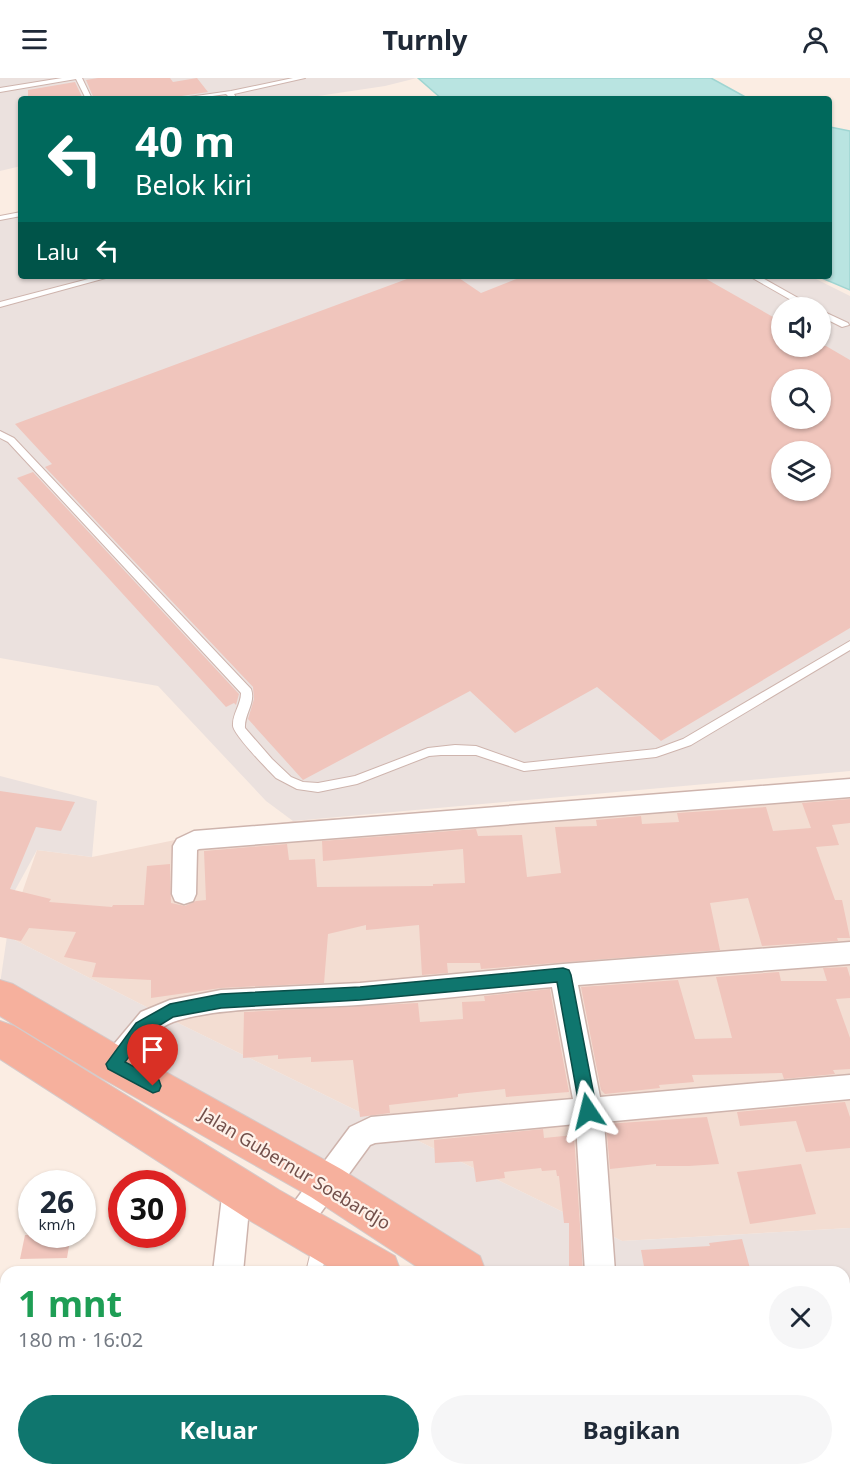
<!DOCTYPE html>
<html lang="id">
<meta charset="utf-8">
<style>
body{margin:0;font-family:"Noto Sans",sans-serif;background:#f6f6f7;color:#1f2937;height:100vh;display:flex;flex-direction:column;font-size:22px;white-space:nowrap}
*{box-sizing:border-box;margin:0}
p{font-size:20px;color:#747a83}
.icon{flex:none;width:33px;height:33px;fill:none;stroke:currentColor;stroke-width:2;stroke-linecap:round;stroke-linejoin:round}
.map{position:relative;flex:1;overflow:hidden}
.sheet{position:absolute;left:0px;top:1188px;width:850px;height:210px;display:flex;flex-direction:column;background:#fff;border-radius:18px 18px 0 0;box-shadow:0 2px 4px #0004}
.sheet>*{flex:none}
.top-card{position:absolute;left:18px;top:18px;width:814px;height:183px;border-radius:6px;box-shadow:0 2px 4px #0004;background:#00695c;color:#fff;overflow:hidden}
.buttons{position:absolute;left:771px;top:219px;display:grid;gap:12px}
.buttons a{display:grid;place-items:center;width:60px;height:60px;border-radius:50%;background:#fff;box-shadow:0 2px 4px #0004;font-size:30px}
.speed{position:absolute;left:18px;top:1092px;display:flex;gap:12px;font-size:30px;font-weight:700;text-align:center}
.speed>*{display:grid;place-content:center;width:78px;height:78px;border-radius:50%;background:#fff;box-shadow:0 2px 4px #0004;line-height:1}
.speed small{font-size:15px;font-weight:400}
.speed .limit{border:9px solid #d22;background:#fff;color:#111}
.pin{position:absolute;display:grid;place-items:center;width:51px;height:51px;color:#fff;margin:-62px -26px;border-radius:50% 50% 50% 0;rotate:-45deg;box-shadow:0 0 6px #0007}
.pin .icon{rotate:45deg}
.me{position:absolute;width:66px;margin:-33px;rotate:350deg;stroke-linejoin:round;filter:drop-shadow(0 0 4px #0008)}
.turn{display:flex;align-items:center;gap:21px;height:126px;padding:0 18px;font-size:27px}
.turn .icon{width:78px;height:78px;stroke-width:2.5}
.turn b{display:block;font-size:42px;line-height:51px}
.then{display:flex;align-items:center;height:57px;padding:0 18px;background:#0003;gap:12px;font-size:22px}
.round{display:grid;place-items:center;flex:none;width:63px;height:63px;border-radius:32px;background:#f6f6f7}
.summary{display:flex;align-items:center;justify-content:space-between;height:102px;padding:0 18px}
h1{font-size:36px;font-weight:700;line-height:45px;color:#1e9e55}
.cta{display:flex;gap:12px;margin-top:auto;padding:12px 18px}
.cta a{flex:1;height:69px;border-radius:36px;background:#0f766e;color:#fff;font-size:24px;font-weight:700;line-height:69px;text-align:center}
.cta a+a{background:#f6f6f7;color:#1f2937}
header{display:flex;justify-content:space-between;align-items:center;height:78px;padding:0 18px;background:#fff;font-size:27px;font-weight:700}
.map>svg:first-child{display:block}
.residential{fill:#f3ddd2}
.industrial{fill:#ebe1de;fill-rule:evenodd}
.water{fill:#b9e4e1;stroke:#9fd5d2;stroke-width:1.5}
.building{fill:#f0c5bc;fill-rule:evenodd}
.lines{fill:none;stroke-linecap:round;stroke-linejoin:round}
.service-casing{stroke:#ceb4ad;stroke-width:2}
.minor-casing{stroke:#ceb4ad;stroke-width:3}
.trunk-casing{stroke:#d5cac9;stroke-width:2}
.service{fill:#fff;fill-rule:evenodd}
.minor{fill:#fff;fill-rule:evenodd}
.trunk{fill:#f6b09d;fill-rule:evenodd}
.route{fill:#0f766e;stroke:#0a4d48;stroke-width:1.5}
.labels{text-anchor:middle;stroke-width:4.5;stroke-linejoin:round;paint-order:stroke}
.near-street-label{font-size:18px;fill:#724f4a;stroke:#fef1e9}
</style>
<header><svg class="icon" aria-label="menu" viewBox="0 0 24 24"><path d="M4 6h16M4 12h16M4 18h16"/></svg>Turnly<svg class="icon" aria-label="person" viewBox="0 0 24 24"><circle cx="12" cy="8" r="4"/><path d="M4 21q1-7 8-7t8 7"/></svg></header>
<div class="map">
<svg width="850" height="1398" viewBox="0 0 850 1398">
<rect width="100%" height="100%" fill="#fbede3"/>
<path class="residential" d="M850 706V1150L622 1163 178 945 7 858 37 772 92 779 180 761 293 743Z"/>
<path class="industrial" d="M0 0H417L385 8 298 21H21V88L0 93Z
M21 138V198H810L850 218V693L293 743 266 723 158 608 0 580V142ZM782 230H820V268H782ZM782 302H820V340H782ZM782 374H820V412H782Z
M0 698 97 723 92 779 37 772 0 840Z
M7 858 178 945 622 1163 850 1150V1398L836 1392H844V1194H495L0 906Z"/>
<path class="water" d="M418 0H711L749 21H442Z
M830 49 850 53V212L817 198H830Z"/>
<path class="building" d="M98 0H170L173 4 197 0 208 14 175 19 173 21H94L86 2Z
M75 4 83 21H28V12Z
M415 198H456L481 215 524 198H701L782 244V268H826L850 282V550L661 663 597 609 515 655 470 613 303 702 248 641 254 621 253 609 45 389 52 386 15 346ZM782 302H820V340H782ZM782 374H820V412H782Z
M33 394 239 616 236 627 234 625 226 629 17 400Z
M0 713 75 724 61 753 36 749 10 811 51 821 49 824 112 829 113 827H144L147 788 170 786 171 825 185 828 196 823 206 822 204 773 287 766 289 782 315 781 317 809 433 808V806L465 805 463 771 323 783 322 763 476 751 478 758 522 757 527 799 561 795 555 749 597 748 596 742 641 738 642 746 679 744 677 735 766 729 773 753 811 750 802 725 850 721V745L832 747 839 767 816 769 835 822H842L850 860H837L838 863 762 868 748 820 710 825 720 872 481 891 480 885H447L448 895 422 897 419 847 366 852V847L328 856 324 905 221 910 151 920V902L92 899 96 885 64 879 76 854 29 850 21 863 0 859Z
M847 889 850 899V920L836 921 850 960V991L833 992 835 996 784 1001 782 995 692 997 694 1004 659 1007 660 1010 605 1016 601 1012 581 909 678 902 695 961 732 960 716 899 779 894 781 903H827L823 890Z
M550 911 569 1014 506 1019 505 1011 458 1016V1019L389 1027 390 1035 360 1039 353 982 311 984V979L278 981V977L243 980 244 934 418 925 420 944 463 941 462 924 485 923 484 918Z
M845 1024 850 1039V1070L806 1074 796 1043 740 1048 737 1034Z
M707 1039 719 1086 689 1088H656V1086L610 1091 606 1046Z
M543 1051 544 1060 574 1057 583 1192H569V1145H564L559 1098H557L556 1092 542 1093 541 1090 504 1094 505 1100 476 1104 473 1083 435 1085 434 1062Z
M801 1086 816 1136 750 1146 737 1094Z
M50 1156H71L67 1180 20 1181 25 1157Z
M742 1161 751 1194H645L641 1172 710 1168 709 1165Z"/>
<g class="lines">
<defs>
<path id="service" d="M62 0H82L92 21H86L76 1 0 14V10Z
M293 0H305L234 16 237 21H231L226 16 192 21H175L231 13Z
M21 134V138L0 142V138Z
M100 198H113L0 229V224Z
M749 198H759L816 230H805Z
M820 232 848 245 849 247 842 249 820 238Z
M0 353 14 360 251 611C256 625 244 636 245 650L272 681 291 699 303 704 318 705 355 698 428 670 455 667 476 668 524 685 656 671 683 661 850 563V572L691 667 656 679 524 693 476 677H441L429 678 357 706 318 714 297 711 276 700C268 692 234 657 233 648 232 636 241 627 241 615L8 364 0 360Z
M320 1159 326 1161 328 1167 322 1194H306L314 1161Z
M511 1392H529L526 1398H508Z
M608 1392H626L623 1398H605Z"/>
<path id="minor" d="M850 701V719L199 771 197 772 196 816 193 823 184 826 175 823 172 816 173 768 177 761 194 753Z
M850 864V886L578 907 600 1019 850 997V1021L604 1044 615 1194H585L576 1046 375 1065 370 1067 306 1155 296 1159 286 1155 281 1145 286 1135 350 1049 371 1039 573 1021 552 909C488 915 423 923 358 927 303 931 223 927 173 944 145 954 140 989 114 998L105 995 101 986 105 977 141 934 170 922 221 912 360 905 563 886Z
M237 1096 247 1100 251 1110 243 1194H213L223 1110 227 1100Z
M189 1392H221V1398H187Z"/>
<path id="trunk" d="M0 902 13 906 128 973 341 1091 480 1178 486 1194H425L311 1119 100 999 0 938Z
M0 943 14 948 279 1112 395 1178 401 1194H337L249 1142 0 981Z
M669 1392H723L725 1398H671Z
M765 1392H822L824 1398H767Z"/>
</defs>
<use href="#service" class="service-casing"/>
<use href="#minor" class="minor-casing"/>
<use href="#trunk" class="trunk-casing"/>
<use href="#service" class="service"/>
<use href="#minor" class="minor"/>
<use href="#trunk" class="trunk"/>
</g>
<path class="route" d="M563 890 569 892 571 897 597 1033 594 1038 588 1041 583 1038 580 1033 557 904 360 922 221 930 173 939 147 955 125 984 159 1002 161 1008 159 1013 153 1015 108 991 106 986 136 945 170 926 221 916 360 909Z"/>
<g class="labels">
<g class="near-street-label">
<text transform="translate(295 1091) rotate(31)" y="6">Jalan Gubernur Soebardjo</text>
</g>
</g>
</svg>
<div class="buttons">
<a><svg class="icon" aria-label="sound" viewBox="0 0 24 24"><path d="M4 9h4l5-4v14l-5-4H4zM17 9q2 3 0 6"/></svg></a>
<a><svg class="icon" aria-label="search" viewBox="0 0 24 24"><circle cx="10" cy="10" r="6"/><path d="M15 15l6 6"/></svg></a>
<a><svg class="icon" aria-label="layers" viewBox="0 0 24 24"><path d="M12 4l9 5-9 5-9-5zM3 14l9 5 9-5"/></svg></a>
</div>
<div class="speed"><div>26<small>km/h</small></div><div class="limit">30</div></div>
<div class="pin" style="left:153px;top:1008px;background:#d93025"><svg class="icon" aria-label="arrive" viewBox="0 0 24 24"><path d="M6 21V4h12l-3 4 3 4H6"/></svg></div>
<svg class="me" style="left:588px;top:1033px" viewBox="-20 -20 40 40"><path d="M0-17L14 15 0 8-14 15z" fill="#0f766e" stroke="#fff" stroke-width="4"/></svg>
<div class="top-card">
<div class="turn"><svg class="icon" aria-label="left" viewBox="0 0 24 24"><path d="M17 20v-9H6M10 6l-5 5 5 5"/></svg><div><b>40 m</b>Belok kiri</div></div>
<div class="then">Lalu<svg class="icon" aria-label="left" viewBox="0 0 24 24"><path d="M17 20v-9H6M10 6l-5 5 5 5"/></svg></div>
</div>
<section class="sheet">
<div class="summary"><div><h1>1 mnt</h1><p>180 m · 16:02</p></div><a class="round"><svg class="icon" aria-label="close" viewBox="0 0 24 24"><path d="M6 6l12 12M18 6L6 18"/></svg></a></div>
<div class="cta"><a>Keluar</a><a>Bagikan</a></div>
</section>
</div>
